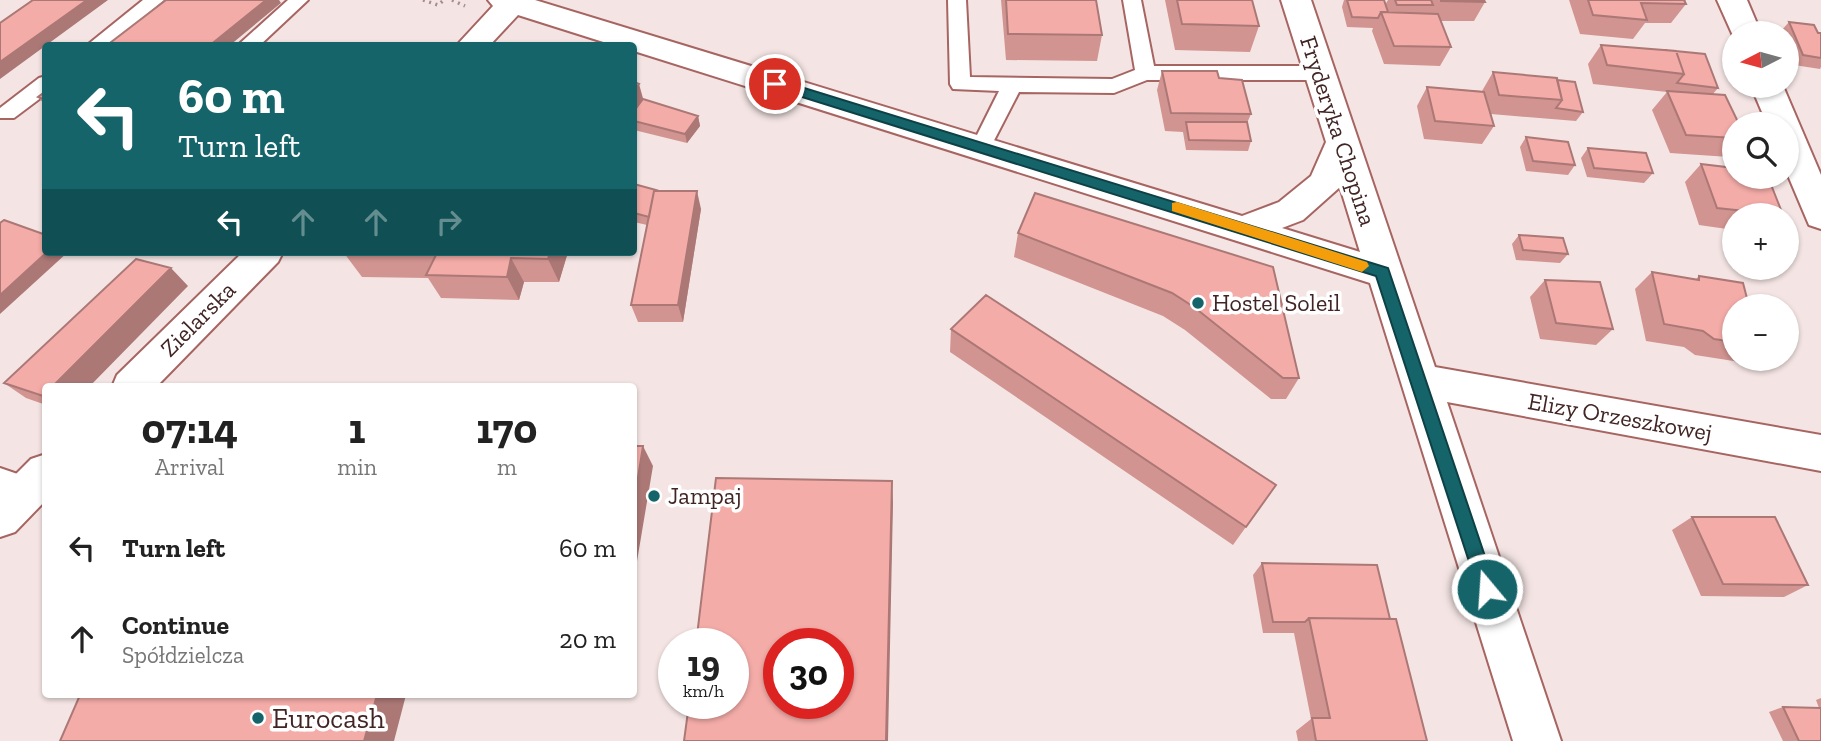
<!DOCTYPE html>
<meta charset="utf-8">
<style>
body{margin:0;font-family:"Zilla Slab",serif;background:#f6f6f6;color:#222;height:100vh;display:flex;flex-direction:column;font-size:26px;white-space:nowrap}
*{box-sizing:border-box;margin:0}
p{font-size:23px;color:#767676}
.icon{flex:none;width:38px;height:38px;fill:none;stroke:currentColor;stroke-width:2;stroke-linecap:round;stroke-linejoin:round}
.map{position:relative;flex:1;overflow:hidden}
.details{position:absolute;left:42px;top:383px;width:595px;height:315px;display:flex;flex-direction:column;background:#fff;border-radius:7px;box-shadow:0 2px 5px #0004}
.details>*{flex:none}
.hud{position:absolute;left:42px;top:42px;width:595px;height:214px;border-radius:7px;box-shadow:0 2px 5px #0004;background:#15646a;color:#fff;overflow:hidden}
.needle{width:46px;rotate:264deg}
.fabs{position:absolute;left:1722px;top:21px;display:grid;gap:14px}
.fabs a{display:grid;place-items:center;width:77px;height:77px;border-radius:50%;background:#fff;box-shadow:0 2px 5px #0004;font-size:35px}
.speed{position:absolute;left:658px;top:628px;display:flex;gap:14px;font-size:35px;font-weight:700;text-align:center}
.speed>*{display:grid;place-content:center;width:91px;height:91px;border-radius:50%;background:#fff;box-shadow:0 2px 5px #0004;line-height:1}
.speed small{font-size:18px;font-weight:400}
.speed .limit{border:10px solid #d22;background:#fff;color:#111}
.pin{position:absolute;display:grid;place-items:center;width:60px;height:60px;color:#fff;margin:-30px;border:4px solid #fff;border-radius:50%;box-shadow:0 2px 7px #0007}
.me{position:absolute;width:77px;margin:-38px;rotate:342deg;stroke-linejoin:round;filter:drop-shadow(0 0 5px #0008)}
.turn{display:flex;align-items:center;gap:24px;height:147px;padding:0 21px;font-size:32px}
.turn .icon{width:91px;height:91px;stroke-width:2.5}
.turn b{display:block;font-size:49px;line-height:60px}
.lanes{display:flex;align-items:center;height:66px;padding:0 21px;background:#0003;justify-content:center;gap:35px;direction:ltr}
.lanes .off{opacity:.35}
.eta{display:flex;justify-content:space-evenly;align-items:center;height:119px;text-align:center}
.eta b{font-size:42px;font-weight:700;line-height:49px}
ul{padding:0;list-style:none}
li{display:flex;align-items:center;gap:21px;height:91px;padding:0 21px}
li div{flex:1}
li b{display:block;font-size:26px}
li em{font-style:normal}
.map>svg:first-child{display:block}
.lines{fill:none;stroke-linecap:round;stroke-linejoin:round}
.lane-casing{stroke:#a76562;stroke-width:4}
.street-casing{stroke:#a76562;stroke-width:4}
.path{stroke:#a38e8d;stroke-width:3.5;stroke-dasharray:2 4.5;stroke-linecap:butt}
.lane{fill:#fff;fill-rule:evenodd}
.street{fill:#fff;fill-rule:evenodd}
.wall{fill:#d29490}
.shaded-wall{fill:#ab7876}
.building{fill:#f4aca8;stroke:#ab7876;stroke-width:2;fill-rule:evenodd}
.route{fill:#15646a;stroke:#0e4145;stroke-width:2}
.slow{fill:#f59e0b}
.poi-dot{fill:#15646a;stroke:#fff;stroke-width:2.5}
.labels{text-anchor:middle;stroke-width:7;stroke-linejoin:round;paint-order:stroke}
.street-label{font-size:24px;fill:#412524;stroke:#fff}
.poi-label{font-size:24px;fill:#412524;stroke:#fff;text-anchor:start}
.near-poi-label{font-size:28px;fill:#412524;stroke:#fff;text-anchor:start}
</style>
<div class="map">
<svg width="1821" height="741" viewBox="0 0 1821 741">
<rect width="100%" height="100%" fill="#f4e5e4"/>
<g class="lines">
<defs>
<path id="lane" d="M143 0H164L108 46H86Z
M288 0H308L259 46H237Z
M948 0H966L970 77 1112 79 1135 70 1123 0H1141L1154 66H1319L1326 68 1329 73 1326 78 1319 80H1147L1114 93 1019 92 988 152 981 155 974 152 971 147 999 91 953 89 950 84Z
M46 76V94L14 118H0V108L39 78Z
M0 468 38 481 42 489 38 497 29 501 0 492Z"/>
<path id="street" d="M488 0H535L1242 216 1279 202 1311 176 1326 142 1281 0H1311L1435 367 1821 435V471L1447 402 1561 741H1513L1370 283 634 51V46H616L518 15 489 46H456L493 6ZM1340 187 1360 252 1282 228 1303 220Z
M1717 0H1747L1761 33H1734V38Z
M1751 86H1783L1821 175V229L1809 225 1787 173V124H1767Z
M243 252H283L278 262 156 387H112L117 375Z
M46 454V500L15 532 0 537V490L31 459Z"/>
</defs>
<use href="#lane" class="lane-casing"/>
<use href="#street" class="street-casing"/>
<path class="path" d="M423 0 438 5 444 0
M452 0 465 6"/>
<use href="#lane" class="lane"/>
<use href="#street" class="street"/>
</g>
<path class="wall" d="M1001 0H1096L1102 35 1097 61 1006 60Z
M1165 0H1252L1259 26 1250 52 1175 50Z
M1344 0H1384L1385 5 1388 0H1484L1485 2 1474 21H1440L1451 47 1440 66 1384 64 1372 31 1373 28 1347 27 1342 7Z
M1569 0H1686L1685 2 1686 4 1671 23H1645L1633 39 1580 34Z
M1789 22 1821 33V67L1820 69 1794 65 1787 48V33H1780V32Z
M1601 45 1664 50 1718 88 1712 95 1734 124V152L1729 157 1670 153 1652 110 1667 92 1593 84 1588 64Z
M1162 71 1219 78 1251 114 1247 123 1251 141 1248 151 1186 150 1183 132 1165 131 1157 90Z
M1493 72 1557 80 1583 112 1576 121 1491 114 1494 126 1482 144 1424 139 1417 106 1427 87 1482 91Z
M634 82 643 99 698 116 700 126 687 143 634 130Z
M46 91V106L38 97Z
M1526 137 1575 165 1568 175 1526 171 1520 147Z
M1588 148 1653 173 1644 183 1587 177 1581 158Z
M1701 164 1783 215H1734V230L1699 225 1685 182Z
M634 184 656 191 701 209 683 322H638L631 305 647 225 634 222Z
M1018 233 1273 267 1299 378 1286 399H1271L1185 330 1163 316 1014 257Z
M1519 235 1568 254 1560 263 1516 260 1512 244Z
M345 252H568L559 282H524L519 300 441 298 428 278 362 277 344 253Z
M1652 272 1696 279 1699 276 1734 306V359H1744L1740 362 1695 355 1684 347 1646 341 1635 289Z
M1545 280 1613 329 1596 345 1540 339 1530 297Z
M188 286 46 387V405L26 398 4 383Z
M951 329 1276 485 1233 545 950 352Z
M1692 517 1808 585 1784 597 1701 596 1672 530Z
M1262 563 1390 619 1427 741H1298L1296 731 1311 719 1294 633H1263L1253 575Z
M1821 698V741H1783L1769 712 1783 707 1819 708 1816 700Z"/>
<path class="shaded-wall" d="M87 0H108L0 79V62Z
M266 0H279L281 3 229 46H209Z
M639 84 646 109 634 121V90Z
M698 116 700 126 687 143 685 134Z
M697 191 701 209 683 322 678 305Z
M47 252H68L0 314V295Z
M550 252H568L559 282 548 259Z
M511 258 524 282 519 300 507 277Z
M171 268 188 286 89 387H52Z
M643 446 653 466 634 579V503Z
M892 481 893 503 888 741H886Z
M377 695H406L394 741H364Z"/>
<path class="building" d="M33 0H87L0 62V23Z
M166 0H266L209 46H106Z
M1006 0H1096L1102 35 1008 34Z
M1177 0H1252L1259 26 1182 24Z
M1347 0H1384L1388 12H1381L1378 18 1352 17Z
M1395 0H1431L1433 5H1397Z
M1441 0H1484L1485 2 1441 1Z
M1588 0H1684L1686 4 1641 3 1647 20 1593 15Z
M1381 12 1438 14 1451 47 1394 46Z
M1789 22 1814 25 1818 33H1821V58L1803 55Z
M1601 45 1676 51 1684 74 1607 65Z
M1665 50 1705 54 1718 88 1677 83 1684 74 1676 51Z
M1162 71H1217L1219 78 1242 80 1251 114 1171 113Z
M1493 72 1557 78 1562 100 1499 95Z
M1557 80 1575 82 1583 112 1556 108 1562 100Z
M634 82 639 84 634 90Z
M1427 87 1484 92 1494 126 1435 121Z
M46 91V100L38 97Z
M1667 91 1725 95 1739 124H1734V138L1686 135Z
M643 99 698 116 685 134 634 121V111Z
M1186 122H1247L1251 141 1189 140Z
M1526 137 1568 142 1575 165 1533 161Z
M1588 148 1646 153 1653 173 1594 168Z
M1701 164 1734 168V177H1768L1783 215 1717 208Z
M634 184 656 190 654 191 649 217 634 213Z
M654 191H697L678 305H631Z
M1035 193 1273 267 1299 378H1283L1194 307 1172 293 1018 233Z
M4 220 46 235V252H47L0 295V223Z
M1519 235 1563 238 1568 254 1523 250Z
M345 252H550L548 259 511 258 507 277 426 275 436 255 344 253Z
M136 259 171 268 52 387H46V394L43 396 4 383Z
M1652 272 1699 280V276L1743 283 1749 306H1734V342L1714 339 1703 331 1664 324Z
M1545 280 1600 282 1613 329 1556 323Z
M986 295 1276 485 1246 527 951 329Z
M634 446H643L634 503Z
M716 478 892 481 886 741H684L689 704H733V644H696ZM779 644H838V704H779Z
M1692 517H1775L1808 585 1723 584Z
M1262 563 1377 565 1390 619 1309 618 1305 622H1273Z
M1309 618 1396 619 1427 741H1316L1312 718H1330Z
M80 695H377L364 741H60Z
M1783 707 1821 708V741H1799Z"/>
<path class="route" d="M775 79 1388 268 1496 589 1494 595 1487 597 1481 595 1478 589 1376 276 770 87V81Z"/>
<path class="slow" d="M1177 202 1367 262 1369 266 1362 272 1172 211V203Z"/>
<g class="poi-dot">
<circle cx="1198" cy="303" r="7"/>
<circle cx="654" cy="496" r="7"/>
<circle cx="258" cy="718" r="7"/>
</g>
<g class="labels">
<g class="street-label">
<text transform="translate(1338 131) rotate(72)" y="8">Fryderyka Chopina</text>
<text transform="translate(198 319) rotate(-45)" y="8">Zielarska</text>
<text transform="translate(1620 417) rotate(10)" y="8">Elizy Orzeszkowej</text>
</g>
<g class="poi-label">
<text x="1212" y="311">Hostel Soleil</text>
<text x="668" y="504">Jampaj</text>
</g>
<g class="near-poi-label">
<text x="272" y="728">Eurocash</text>
</g>
</g>
</svg>
<div class="fabs">
<a><svg class="needle" viewBox="-14 -14 28 28"><path d="M0-13l5 13h-10z" fill="#e53935"/><path d="M0 13l5-13h-10z" fill="#767676"/></svg></a>
<a><svg class="icon" aria-label="search" viewBox="0 0 24 24"><circle cx="10" cy="10" r="6"/><path d="M15 15l6 6"/></svg></a>
<a>+</a>
<a>−</a>
</div>
<div class="speed"><div>19<small>km/h</small></div><div class="limit">30</div></div>
<div class="pin" style="left:775px;top:84px;background:#d93025"><svg class="icon" aria-label="arrive" viewBox="0 0 24 24"><path d="M6 21V4h12l-3 4 3 4H6"/></svg></div>
<svg class="me" style="left:1487px;top:589px" viewBox="-20 -20 40 40"><circle r="17" fill="#15646a" stroke="#fff" stroke-width="3"/><path d="M0-11L8 9 0 5-8 9z" fill="#fff"/></svg>
<div class="hud">
<div class="turn"><svg class="icon" aria-label="left" viewBox="0 0 24 24"><path d="M17 20v-9H6M10 6l-5 5 5 5"/></svg><div><b>60 m</b>Turn left</div></div>
<div class="lanes"><svg class="icon" aria-label="left" viewBox="0 0 24 24"><path d="M17 20v-9H6M10 6l-5 5 5 5"/></svg><svg class="icon off" aria-label="ahead" viewBox="0 0 24 24"><path d="M12 20V5M6 11l6-6 6 6"/></svg><svg class="icon off" aria-label="ahead" viewBox="0 0 24 24"><path d="M12 20V5M6 11l6-6 6 6"/></svg><svg class="icon off" aria-label="right" viewBox="0 0 24 24"><path d="M7 20v-9h11M14 6l5 5-5 5"/></svg></div>
</div>
<section class="details">
<div class="eta">
<div><b>07:14</b><p>Arrival</p></div>
<div><b>1</b><p>min</p></div>
<div><b>170</b><p>m</p></div>
</div>
<ul>
<li><svg class="icon" aria-label="left" viewBox="0 0 24 24"><path d="M17 20v-9H6M10 6l-5 5 5 5"/></svg><div><b>Turn left</b></div><em>60 m</em></li>
<li><svg class="icon" aria-label="ahead" viewBox="0 0 24 24"><path d="M12 20V5M6 11l6-6 6 6"/></svg><div><b>Continue</b><p>Spółdzielcza</p></div><em>20 m</em></li>
</ul>
</section>
</div>
